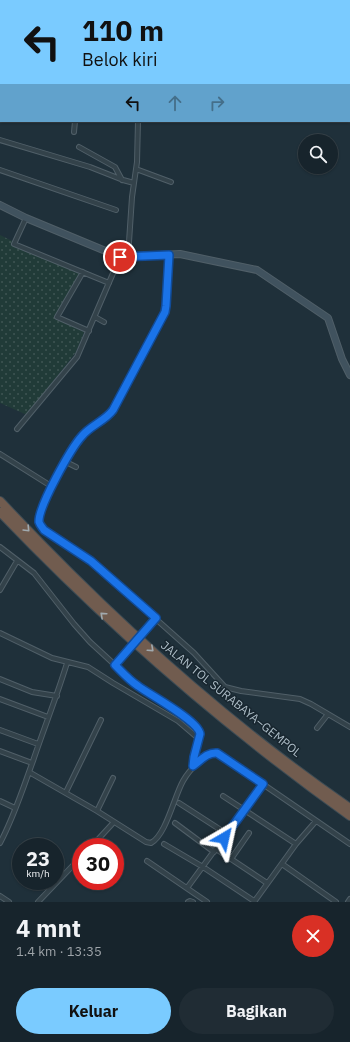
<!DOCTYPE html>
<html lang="id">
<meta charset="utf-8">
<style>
body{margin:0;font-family:"IBM Plex Sans",sans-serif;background:#202c34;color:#f1f3f6;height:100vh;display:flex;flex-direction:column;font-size:15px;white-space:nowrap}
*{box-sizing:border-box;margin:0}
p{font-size:13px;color:#9ea4a9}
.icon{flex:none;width:22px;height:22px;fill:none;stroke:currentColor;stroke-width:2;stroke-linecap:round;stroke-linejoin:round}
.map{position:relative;height:902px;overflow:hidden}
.drawer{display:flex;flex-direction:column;background:#17242c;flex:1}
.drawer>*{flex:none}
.hud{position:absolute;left:0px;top:0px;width:350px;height:122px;box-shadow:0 1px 3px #0004,0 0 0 1px #364148;background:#7acbff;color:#111;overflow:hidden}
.fabs{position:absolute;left:298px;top:134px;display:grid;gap:8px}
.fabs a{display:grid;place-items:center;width:40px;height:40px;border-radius:50%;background:#17242c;box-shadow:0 1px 3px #0004,0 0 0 1px #364148;font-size:20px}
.speed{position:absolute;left:12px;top:838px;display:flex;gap:8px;font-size:20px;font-weight:700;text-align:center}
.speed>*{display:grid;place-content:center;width:52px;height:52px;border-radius:50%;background:#17242c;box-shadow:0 1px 3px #0004,0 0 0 1px #364148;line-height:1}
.speed small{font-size:10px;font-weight:400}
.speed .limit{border:6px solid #d22;background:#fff;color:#111}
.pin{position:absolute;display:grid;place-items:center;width:34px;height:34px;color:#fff;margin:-17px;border:2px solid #fff;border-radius:50%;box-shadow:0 1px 4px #0007}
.me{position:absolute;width:44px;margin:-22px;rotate:36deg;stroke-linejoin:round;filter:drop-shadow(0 0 3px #0008)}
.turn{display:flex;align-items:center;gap:14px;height:84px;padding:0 16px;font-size:18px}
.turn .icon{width:52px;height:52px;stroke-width:2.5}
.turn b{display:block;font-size:28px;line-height:34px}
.lanes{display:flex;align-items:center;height:38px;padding:0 16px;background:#0003;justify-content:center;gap:20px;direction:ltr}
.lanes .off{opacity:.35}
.round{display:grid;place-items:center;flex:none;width:42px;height:42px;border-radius:21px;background:#202c34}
.summary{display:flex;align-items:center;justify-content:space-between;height:68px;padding:0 16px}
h1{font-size:24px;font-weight:700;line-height:30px}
.cta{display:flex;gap:8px;margin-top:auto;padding:8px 16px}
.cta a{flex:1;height:46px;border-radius:24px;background:#7acbff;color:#111;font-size:16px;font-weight:700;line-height:46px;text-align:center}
.cta a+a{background:#202c34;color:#f1f3f6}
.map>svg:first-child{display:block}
.grass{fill:url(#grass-dots)}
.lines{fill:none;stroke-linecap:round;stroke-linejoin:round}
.street-casing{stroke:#505f68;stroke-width:6}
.secondary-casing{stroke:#505f68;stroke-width:8}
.highway-casing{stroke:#3d4c55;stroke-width:10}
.street{stroke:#33424a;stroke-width:4}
.secondary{stroke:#40525e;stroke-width:6}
.highway{stroke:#715c4f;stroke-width:8}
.street-bridge-casing{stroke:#505f68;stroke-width:6;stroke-linecap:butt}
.street-bridge{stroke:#33424a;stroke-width:4}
.oneway{stroke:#a1aaaf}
.route-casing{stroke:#114b97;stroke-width:10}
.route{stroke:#1a73e8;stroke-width:7}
.labels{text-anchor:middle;stroke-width:3;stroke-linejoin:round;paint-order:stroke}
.street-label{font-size:12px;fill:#adbdc7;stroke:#18262f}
</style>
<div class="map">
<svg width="350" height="902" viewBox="0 0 350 902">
<defs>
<pattern id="grass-dots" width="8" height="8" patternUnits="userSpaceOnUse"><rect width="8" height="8" fill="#213b38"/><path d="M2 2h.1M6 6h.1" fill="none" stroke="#3f5553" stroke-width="1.8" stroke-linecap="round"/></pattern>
</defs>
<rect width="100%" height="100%" fill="#1f303a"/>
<path class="grass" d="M0 235 80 274 55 318 84 332 76 352 27 415 0 403Z"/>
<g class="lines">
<defs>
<path id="street" d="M137 0V1
M94 1V0
M74 132 75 121
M0 140 90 167 123 180 134 183
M79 147 115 167 122 180
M136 169 171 182
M0 170 116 210
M26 218 14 244 109 283
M169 255 166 306 162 318 113 410C105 421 91 425 82 436 72 448 38 507 39 522 40 525 42 527 44 530L91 561 194 653 225 687 241 691 300 699 311 704 350 727
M128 257 132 197 137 162 138 121
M83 272 57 317 89 331
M95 317 104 322
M17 429 77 357 120 257
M0 454 51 486
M66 462 76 467
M0 547 34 573 74 624 90 642 115 665 137 685 184 716 200 730C202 739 196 748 194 756 193 759 193 763 193 767
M0 590 17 561
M147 628 156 618
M0 633 52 658 88 667 113 683 178 721 199 739
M115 665 125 653
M0 679 32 692 57 696
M0 699 48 717
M317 728 328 714
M0 730 38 744
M0 751 32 763
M29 772 97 811 146 842 151 843C166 835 174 797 183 781 187 774 193 767 199 762 204 757 208 753 214 752L222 756 350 844
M66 792 101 720
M223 796 296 844
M0 801 15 808
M179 803 227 834
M97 811 113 778
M175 823 214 852
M0 843C14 817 23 788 33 761 44 728 57 696 67 663
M164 844 203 867 254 901
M91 847 114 822
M216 849 267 883
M231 859 249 833
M147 861 207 902
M282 864 336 902
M187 888 263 784
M0 896 9 902
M38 902 81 857
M188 902 190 901 193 902
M254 902 296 844 316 821
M348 902 350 899"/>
<path id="secondary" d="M0 205 26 218 120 257 180 254 257 270 328 318 342 359 350 375"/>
<path id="highway" d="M0 501C106 614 222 720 350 808
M0 512C108 625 223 725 350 816"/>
</defs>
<use href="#street" class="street-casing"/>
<use href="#secondary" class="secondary-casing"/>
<use href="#highway" class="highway-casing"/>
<use href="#street" class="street"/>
<use href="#secondary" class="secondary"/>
<use href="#highway" class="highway"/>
<defs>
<path id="street-bridge" d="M125 653 147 628"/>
</defs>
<use href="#street-bridge" class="street-bridge-casing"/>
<use href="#street-bridge" class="street-bridge"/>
</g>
<defs><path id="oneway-chevron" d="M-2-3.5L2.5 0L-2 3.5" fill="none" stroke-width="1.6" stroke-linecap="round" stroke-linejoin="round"/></defs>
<g class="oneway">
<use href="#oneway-chevron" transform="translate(27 529) rotate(46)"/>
<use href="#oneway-chevron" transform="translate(103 615) rotate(-138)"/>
<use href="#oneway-chevron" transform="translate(151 649) rotate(42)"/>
</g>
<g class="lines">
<defs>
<path id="route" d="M120 257 169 255 166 306 165 312 113 410C105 421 91 425 82 436 71 448 38 507 39 522 40 525 42 527 44 530L91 561 156 618 115 665C122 672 129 680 138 686 150 695 199 721 200 734L194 757 193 766C200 761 207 752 217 753L263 784 224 838"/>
</defs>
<use href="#route" class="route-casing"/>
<use href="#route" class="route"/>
</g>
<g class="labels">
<g class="street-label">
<text transform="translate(231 699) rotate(39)" y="4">JALAN TOL SURABAYA–GEMPOL</text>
</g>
</g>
</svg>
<div class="fabs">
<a><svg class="icon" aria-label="search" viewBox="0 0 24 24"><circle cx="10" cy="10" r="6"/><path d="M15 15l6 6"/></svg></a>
</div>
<div class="speed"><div>23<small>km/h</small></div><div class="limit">30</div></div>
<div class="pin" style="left:120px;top:257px;background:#d93025"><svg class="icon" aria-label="arrive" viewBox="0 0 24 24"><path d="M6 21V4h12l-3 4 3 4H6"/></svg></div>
<svg class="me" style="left:224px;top:838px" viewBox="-20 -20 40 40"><path d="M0-17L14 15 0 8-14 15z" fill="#1a73e8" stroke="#fff" stroke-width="4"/></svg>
<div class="hud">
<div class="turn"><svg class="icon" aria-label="left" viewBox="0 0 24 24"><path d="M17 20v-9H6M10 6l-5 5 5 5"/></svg><div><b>110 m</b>Belok kiri</div></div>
<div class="lanes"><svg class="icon" aria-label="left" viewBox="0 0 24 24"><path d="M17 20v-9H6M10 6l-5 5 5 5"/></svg><svg class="icon off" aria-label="ahead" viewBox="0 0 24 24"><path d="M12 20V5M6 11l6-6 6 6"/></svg><svg class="icon off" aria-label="right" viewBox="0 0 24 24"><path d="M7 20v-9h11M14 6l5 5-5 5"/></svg></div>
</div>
</div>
<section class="drawer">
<div class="summary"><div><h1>4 mnt</h1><p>1.4 km · 13:35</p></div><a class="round" style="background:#d93025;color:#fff"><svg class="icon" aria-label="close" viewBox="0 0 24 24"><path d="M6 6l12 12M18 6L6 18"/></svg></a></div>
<div class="cta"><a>Keluar</a><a>Bagikan</a></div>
</section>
